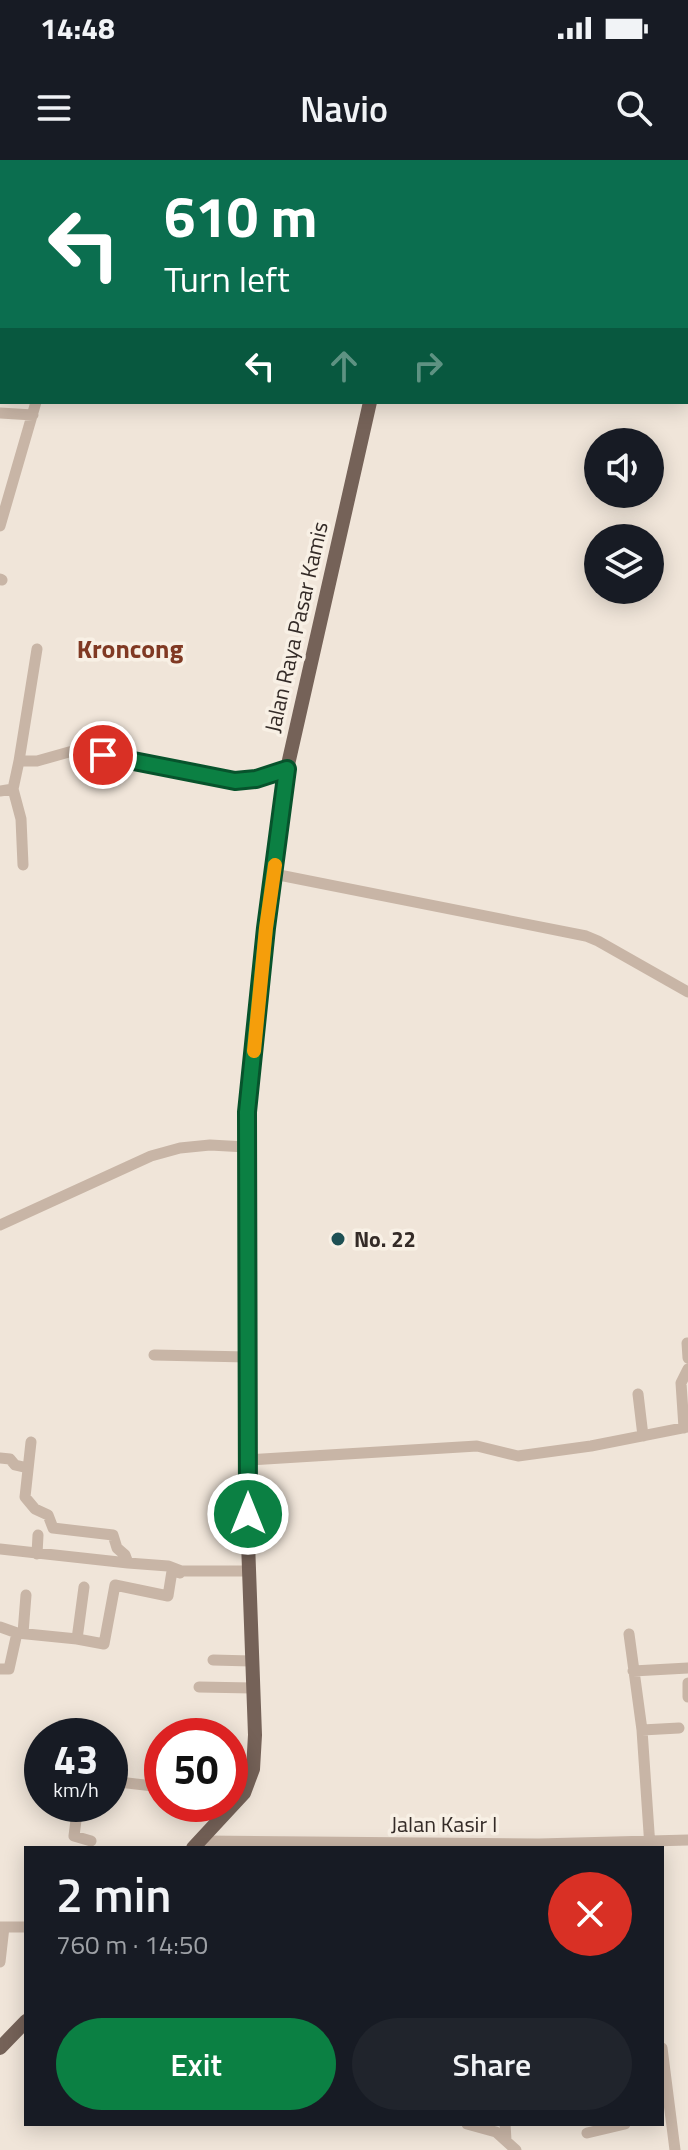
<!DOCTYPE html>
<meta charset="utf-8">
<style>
body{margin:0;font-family:"Titillium Web",sans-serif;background:#20242c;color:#f1f3f6;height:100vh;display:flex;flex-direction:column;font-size:30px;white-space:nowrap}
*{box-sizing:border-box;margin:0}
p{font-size:26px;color:#9ea1a6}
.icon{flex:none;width:44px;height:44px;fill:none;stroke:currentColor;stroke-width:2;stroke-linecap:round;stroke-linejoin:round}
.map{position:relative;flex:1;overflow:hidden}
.drawer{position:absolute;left:24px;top:1686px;width:640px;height:280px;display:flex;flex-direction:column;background:#171b24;border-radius:0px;box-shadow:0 4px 20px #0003}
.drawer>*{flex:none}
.guide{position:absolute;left:0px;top:0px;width:688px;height:244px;box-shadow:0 4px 20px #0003;background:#0b6e4f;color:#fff;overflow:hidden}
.fabs{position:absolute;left:584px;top:268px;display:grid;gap:16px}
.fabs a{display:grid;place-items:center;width:80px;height:80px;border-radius:50%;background:#171b24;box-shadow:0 4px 20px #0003;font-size:40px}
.speed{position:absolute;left:24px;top:1558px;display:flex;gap:16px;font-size:40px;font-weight:700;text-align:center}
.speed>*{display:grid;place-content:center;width:104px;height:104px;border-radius:50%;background:#171b24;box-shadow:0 4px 20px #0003;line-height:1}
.speed small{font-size:20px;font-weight:400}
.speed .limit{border:12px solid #d22;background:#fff;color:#111}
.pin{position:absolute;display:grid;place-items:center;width:68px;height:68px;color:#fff;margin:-34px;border:4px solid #fff;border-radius:50%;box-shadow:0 2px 8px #0007}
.me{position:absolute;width:88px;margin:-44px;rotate:0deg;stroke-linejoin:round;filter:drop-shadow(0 0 6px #0008)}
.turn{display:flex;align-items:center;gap:28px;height:168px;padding:0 32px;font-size:36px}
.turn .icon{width:104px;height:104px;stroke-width:2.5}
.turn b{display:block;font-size:56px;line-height:68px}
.lanes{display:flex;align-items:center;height:76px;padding:0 32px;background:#0003;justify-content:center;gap:40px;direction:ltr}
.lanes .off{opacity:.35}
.round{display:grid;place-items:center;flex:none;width:84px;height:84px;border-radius:42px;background:#20242c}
.summary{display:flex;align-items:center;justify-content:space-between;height:136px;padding:0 32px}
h1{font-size:48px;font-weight:600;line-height:60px}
.button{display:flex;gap:16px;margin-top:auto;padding:16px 32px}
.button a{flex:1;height:92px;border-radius:48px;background:#0b8043;color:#fff;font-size:32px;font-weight:600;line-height:92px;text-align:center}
.button a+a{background:#20242c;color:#f1f3f6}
.status{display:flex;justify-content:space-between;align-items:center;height:56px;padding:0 40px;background:#171b24;direction:ltr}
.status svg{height:22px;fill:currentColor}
header{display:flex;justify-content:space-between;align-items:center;height:104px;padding:0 32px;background:#171b24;font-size:36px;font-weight:600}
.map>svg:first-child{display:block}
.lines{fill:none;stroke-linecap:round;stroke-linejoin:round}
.minor{stroke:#c8b5a6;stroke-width:11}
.major{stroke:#756258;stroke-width:14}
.route-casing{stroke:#07532c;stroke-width:20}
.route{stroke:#0b8043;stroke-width:14}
.slow{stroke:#f59e0b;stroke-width:14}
.poi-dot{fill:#1e5054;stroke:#f8f0e5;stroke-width:3}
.labels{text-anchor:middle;stroke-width:7;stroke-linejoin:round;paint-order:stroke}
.street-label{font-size:22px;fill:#342b27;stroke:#f8f0e5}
.poi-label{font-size:22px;font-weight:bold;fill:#342b27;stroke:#f8f0e5;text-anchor:start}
.quarter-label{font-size:26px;font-weight:bold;fill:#803923;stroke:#f8f0e5}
</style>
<div class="status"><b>14:48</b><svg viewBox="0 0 49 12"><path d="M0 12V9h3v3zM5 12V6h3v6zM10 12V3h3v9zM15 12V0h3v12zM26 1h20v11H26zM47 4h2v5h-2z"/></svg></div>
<header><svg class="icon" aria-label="menu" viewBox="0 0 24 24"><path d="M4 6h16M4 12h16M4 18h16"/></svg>Navio<svg class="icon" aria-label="search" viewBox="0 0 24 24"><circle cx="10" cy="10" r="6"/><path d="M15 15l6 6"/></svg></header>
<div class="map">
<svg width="688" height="1990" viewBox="0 0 688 1990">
<rect width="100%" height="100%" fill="#f0e5d9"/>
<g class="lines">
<path class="minor" d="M36 2 37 0
M87 2 88 0
M269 2 270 0
M0 70H2
M0 113H2
M0 184H2
M0 218H2
M0 253 33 255
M0 366 36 242
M0 419 2 420
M19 601 37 489
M13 629 21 659 23 705
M0 631 13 629 19 601H37L69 592 81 591 235 621 256 619 287 609
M274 714 586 776 598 781 688 832
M0 1065 151 996 180 988 210 985 246 987
M687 1183 688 1198
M154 1195 248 1197
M638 1234 643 1276
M684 1268 681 1223 688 1209
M31 1282 25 1337 35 1349 48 1355 53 1368 113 1375 117 1388 125 1395 128 1403 168 1406 181 1411H250
M0 1298 10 1299 15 1305 28 1308
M248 1300 477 1286 518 1296 591 1286 688 1267
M0 1389 128 1403
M37 1394 38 1375
M0 1467 17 1473 77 1479 84 1427
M23 1473 26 1435
M629 1474 642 1570 650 1687
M77 1479 104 1484 115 1425 168 1436 172 1411 180 1413
M213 1500 251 1501
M0 1509H9L17 1473
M633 1511 688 1508
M688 1523V1537
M199 1527 252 1528
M642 1570 679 1568
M110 1621 162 1627
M78 1644 74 1676 91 1681
M200 1681 539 1684 688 1680
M0 1767H26
M0 1802 4 1767
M662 1888 675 1990
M467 1964 496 1972 516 1990
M505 1964 506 1980
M587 1973 625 1964"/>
<path class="major" d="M421 2 422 0
M193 1688 244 1633 253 1609 255 1575 248 1382 247 952 266 768 287 609 370 242
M0 1888 26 1861"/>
</g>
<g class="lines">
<defs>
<path id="route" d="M103 595 235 621 256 619 287 609 266 768 247 952 248 1354"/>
</defs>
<use href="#route" class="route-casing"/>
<use href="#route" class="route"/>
<path class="slow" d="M254 891 266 768 275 705"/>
</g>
<circle class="poi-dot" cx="338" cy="1079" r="8"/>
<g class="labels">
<g class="street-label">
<text transform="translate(296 467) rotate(-77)" y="8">Jalan Raya Pasar Kamis</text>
<text x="444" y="1672">Jalan Kasir I</text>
</g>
<g class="poi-label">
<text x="354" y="1087">No. 22</text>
</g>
<g class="quarter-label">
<text x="130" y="498">Kroncong</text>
</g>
</g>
</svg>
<div class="fabs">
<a><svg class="icon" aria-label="sound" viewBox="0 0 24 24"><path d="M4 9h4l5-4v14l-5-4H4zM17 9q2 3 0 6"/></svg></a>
<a><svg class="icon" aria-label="layers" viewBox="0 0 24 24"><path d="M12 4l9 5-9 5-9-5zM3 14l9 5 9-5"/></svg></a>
</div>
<div class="speed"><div>43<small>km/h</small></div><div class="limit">50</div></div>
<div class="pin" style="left:103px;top:595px;background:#d93025"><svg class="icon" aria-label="arrive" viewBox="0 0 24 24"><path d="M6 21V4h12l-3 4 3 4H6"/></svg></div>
<svg class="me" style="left:248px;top:1354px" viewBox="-20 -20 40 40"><circle r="17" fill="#0b8043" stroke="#fff" stroke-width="3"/><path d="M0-11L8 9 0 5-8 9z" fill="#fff"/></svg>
<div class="guide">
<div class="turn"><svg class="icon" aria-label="left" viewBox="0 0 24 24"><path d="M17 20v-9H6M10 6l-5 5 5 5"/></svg><div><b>610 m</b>Turn left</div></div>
<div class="lanes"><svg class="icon" aria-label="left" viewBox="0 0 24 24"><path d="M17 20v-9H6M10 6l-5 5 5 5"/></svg><svg class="icon off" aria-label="ahead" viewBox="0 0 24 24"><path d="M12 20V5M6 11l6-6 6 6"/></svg><svg class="icon off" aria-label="right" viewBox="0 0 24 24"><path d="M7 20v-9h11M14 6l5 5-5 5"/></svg></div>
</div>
<section class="drawer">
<div class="summary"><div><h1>2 min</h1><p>760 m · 14:50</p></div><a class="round" style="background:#d93025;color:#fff"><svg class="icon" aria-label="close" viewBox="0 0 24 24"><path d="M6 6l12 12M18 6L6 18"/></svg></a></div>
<div class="button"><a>Exit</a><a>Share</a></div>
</section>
</div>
